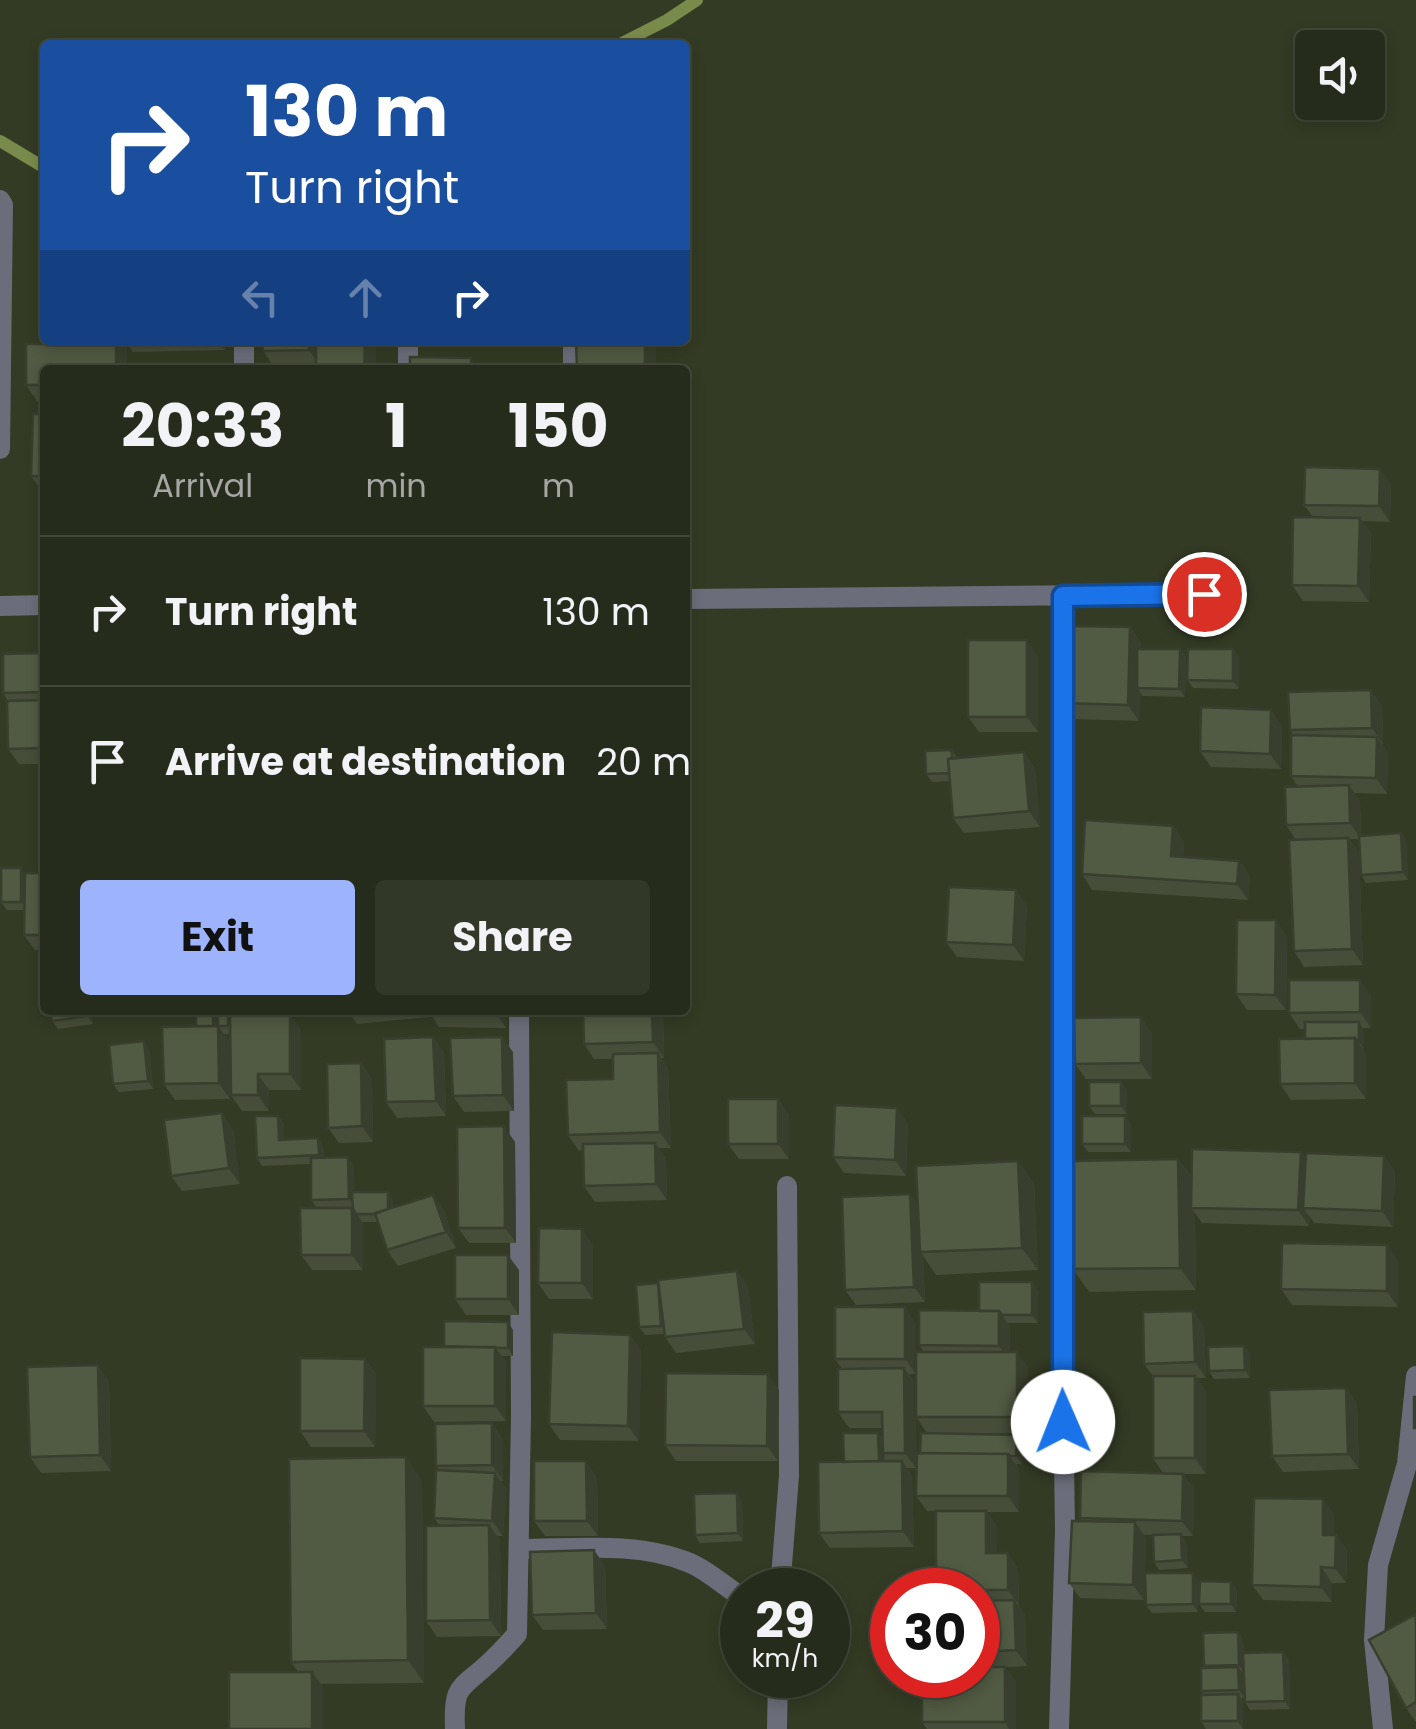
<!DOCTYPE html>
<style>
body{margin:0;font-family:Poppins,sans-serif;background:#323828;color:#f1f3f6;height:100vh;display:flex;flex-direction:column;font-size:38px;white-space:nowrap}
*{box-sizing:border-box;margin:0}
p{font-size:32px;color:#a4a7a3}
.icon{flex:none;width:55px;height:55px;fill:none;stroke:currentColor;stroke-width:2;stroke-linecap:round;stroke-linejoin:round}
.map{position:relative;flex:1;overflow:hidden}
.sheet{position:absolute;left:40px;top:365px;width:650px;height:650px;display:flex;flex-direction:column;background:#262c1b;border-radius:10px;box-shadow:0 5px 15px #0003,0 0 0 2px #42483a}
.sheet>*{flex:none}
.top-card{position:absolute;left:40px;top:40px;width:650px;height:305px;border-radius:10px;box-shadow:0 5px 15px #0003,0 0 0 2px #42483a;background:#1a4fa0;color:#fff;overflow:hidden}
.fabs{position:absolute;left:1295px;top:30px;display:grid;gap:20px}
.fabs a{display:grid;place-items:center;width:90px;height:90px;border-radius:10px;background:#262c1b;box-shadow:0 5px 15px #0003,0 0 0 2px #42483a;font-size:50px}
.speed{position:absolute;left:720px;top:1568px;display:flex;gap:20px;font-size:50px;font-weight:700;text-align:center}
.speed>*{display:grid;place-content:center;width:130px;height:130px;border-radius:50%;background:#262c1b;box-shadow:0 5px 15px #0003,0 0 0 2px #42483a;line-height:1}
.speed small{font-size:25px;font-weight:400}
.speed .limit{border:15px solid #d22;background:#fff;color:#111}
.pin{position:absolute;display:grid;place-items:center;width:85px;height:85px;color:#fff;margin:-42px;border:5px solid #fff;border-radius:50%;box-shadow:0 2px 10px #0007}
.me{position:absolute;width:110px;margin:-55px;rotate:359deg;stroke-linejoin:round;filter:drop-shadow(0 0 8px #0008)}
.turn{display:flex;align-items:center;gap:35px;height:210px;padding:0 40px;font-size:45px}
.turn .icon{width:130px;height:130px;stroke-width:2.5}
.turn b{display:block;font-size:70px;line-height:85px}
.lanes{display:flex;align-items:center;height:95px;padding:0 40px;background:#0003;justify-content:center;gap:50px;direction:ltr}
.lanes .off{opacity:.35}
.eta{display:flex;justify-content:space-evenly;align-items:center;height:170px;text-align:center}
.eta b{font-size:60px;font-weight:700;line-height:70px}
.primary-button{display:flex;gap:20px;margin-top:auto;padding:20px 40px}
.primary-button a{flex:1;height:115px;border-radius:10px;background:#9db4fd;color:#111;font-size:40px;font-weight:700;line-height:115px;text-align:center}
.primary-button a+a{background:#323828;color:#f1f3f6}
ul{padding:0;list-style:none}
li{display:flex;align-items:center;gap:30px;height:150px;padding:0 40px;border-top:2px solid #42483a}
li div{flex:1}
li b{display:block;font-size:38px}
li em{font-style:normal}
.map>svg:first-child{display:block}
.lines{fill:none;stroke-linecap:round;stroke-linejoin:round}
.stream{stroke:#798b4b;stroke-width:12}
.street{stroke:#6b6e7a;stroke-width:20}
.wall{fill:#464d39}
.shaded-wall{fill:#393f2e}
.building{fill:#515a42;stroke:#393f2e;stroke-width:2.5}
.route-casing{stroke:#114b97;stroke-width:25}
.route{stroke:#1a73e8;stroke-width:18}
</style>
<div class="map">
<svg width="1416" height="1729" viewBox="0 0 1416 1729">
<rect width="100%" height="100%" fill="#333b24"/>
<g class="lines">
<path class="stream" d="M618 45 667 20 697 0
M0 141 45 168"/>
<path class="street" d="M0 200 3 205 0 449
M573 340V370
M244 370V340
M408 370V340
M685 599 1203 594
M0 606 45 605
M520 1549C575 1549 638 1541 690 1563 709 1571 725 1587 742 1597
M780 1590 789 1476 787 1186
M455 1729C453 1684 460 1690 489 1663 499 1654 508 1644 517 1634L521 1417 519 1010
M777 1729 778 1675
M1059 1729 1065 1531 1062 1315 1063 595
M1383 1729 1374 1640 1378 1565 1407 1464 1416 1376"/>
</g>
<path class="wall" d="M50 340H224L225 350 133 352 127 344V370H45V401H37L26 385 50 344Z
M262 340H376V370H316V366L274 367 263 351Z
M45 414V491H42L31 476Z
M1391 484 1390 522 1362 521 1371 533 1369 602 1303 601 1292 585 1313 517 1304 505Z
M1130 627 1141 643V649H1180L1186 657 1185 697 1142 696 1140 692 1139 721 1074 719 1063 703Z
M1233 649 1239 657V689L1193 688 1187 680Z
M45 653V764H19L8 749V701L3 693Z
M1038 656V732H979L968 717Z
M1371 690 1382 706 1383 744H1382L1388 753 1387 794 1354 793 1360 801 1361 836 1401 833 1406 841 1408 880 1366 883 1361 875 1359 839H1349L1359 853 1363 965 1304 967 1294 951 1296 840 1286 825 1298 787 1291 776 1293 735 1290 730Z
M1271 710 1282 726 1281 769 1211 767 1200 751Z
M952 750 957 758 1024 752 1035 768 1040 827 964 833 953 818 950 781 932 782 926 774Z
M1173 826 1184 842 1183 857 1239 861 1250 876 1248 900 1092 890 1082 874Z
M45 873V950H35L24 935 25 910H7L1 902 25 874Z
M1027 906 1024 961 957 957 946 942Z
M1287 936 1286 1010H1247L1236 994Z
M1371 995V1028H1363L1364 1030 1363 1050 1366 1054V1099L1291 1100 1280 1084 1305 1039V1029H1300L1289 1013Z
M50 1010H91L93 1024 58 1029 52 1021Z
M347 1010H507L506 1028 439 1027 429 1012V1017L357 1024Z
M663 1010 664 1058H661L668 1069 671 1148H658L666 1158 667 1200 595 1202 584 1186 583 1150 579 1151 568 1135 613 1079V1059H594L584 1044Z
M218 1011 301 1029V1090H269V1111H242L231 1095 230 1034H224L219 1027 229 1042 230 1099 175 1100 164 1084 196 1026Z
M1152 1033V1079H1086L1075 1064Z
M433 1037 444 1053 446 1116 397 1118 386 1102Z
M149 1049 153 1089 119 1092 113 1084Z
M513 1052 514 1111 464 1112 453 1096Z
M361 1063 372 1079 373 1142 339 1143 328 1128Z
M1127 1090V1114H1095L1089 1106Z
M897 1108 908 1124 906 1176 844 1173 833 1157Z
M789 1114V1159H739L728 1144Z
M278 1116 284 1124V1140L318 1138 323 1146 324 1157 354 1165V1192L393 1200V1207L433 1195 444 1210 456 1248 398 1266 387 1250 378 1222H362L363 1270H312L301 1255 317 1208 311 1200V1164L262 1166 257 1158Z
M1125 1116 1131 1124V1152H1088L1082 1144Z
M233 1129 240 1184 182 1191 171 1176Z
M515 1142 516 1243H469L458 1228Z
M1301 1152 1306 1160 1384 1156 1395 1172 1393 1227 1314 1223 1310 1217 1309 1226 1202 1223 1195 1213 1196 1290 1089 1292 1073 1269 1178 1159 1192 1178Z
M1018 1161 1034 1184 1038 1270 936 1275 923 1256 925 1302 856 1305 845 1290 910 1194 918 1205Z
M593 1245V1299H549L538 1283Z
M1398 1260V1307L1292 1305 1281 1289Z
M519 1270V1315H466L455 1299Z
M737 1271 748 1287 755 1344 676 1353 665 1337 664 1334 645 1335 639 1327 658 1283Z
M1038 1290V1323H1007L1010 1327V1352L1028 1367V1433H929L1017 1435 1023 1443 1022 1464H1016L1019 1469V1512H987L997 1526V1553L1018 1568 1019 1605H1018L1025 1615 1027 1666 1005 1667 1016 1682V1729H927L922 1722 978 1675V1590L936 1511H927L916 1496 920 1453 927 1433 916 1417V1374H909L915 1384 916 1468H907L912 1476 914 1547 830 1548 819 1533 844 1462 878 1433 883 1440V1428H849L838 1412 842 1369 835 1359 916 1323V1352H924L919 1345 979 1311Z
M1193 1311 1204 1327 1206 1378H1197L1206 1392V1474H1183L1194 1489 1193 1536H1182L1186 1542 1188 1568 1159 1570 1154 1562 1153 1535H1144L1146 1538 1144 1600 1080 1598 1069 1583 1082 1521 1080 1518 1163 1473 1153 1458V1376L1144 1364Z
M513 1330V1356H502L506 1362V1421L434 1422 423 1406 444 1347Z
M630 1335 641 1350 639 1441 560 1440 549 1424Z
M1244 1346 1250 1354V1378L1214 1379 1209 1371Z
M365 1359 376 1374 375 1447H311L300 1431Z
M109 1381 111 1471 41 1473 30 1457Z
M1346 1388 1357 1404 1359 1469 1283 1472 1272 1456Z
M779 1390 778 1461H676L665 1445Z
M503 1439V1481H500L506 1488 503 1536H497L500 1540 501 1636 437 1637 426 1621 439 1525 434 1518 439 1470 436 1466Z
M597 1477 598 1536H545L534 1521Z
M422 1480 424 1683 321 1684 323 1687V1729L298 1672 291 1662Z
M737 1493 742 1501 743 1541 700 1543 695 1535Z
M1323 1499 1334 1515V1535H1336L1347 1550 1346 1583H1332V1602L1263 1600 1252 1585Z
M605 1566 607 1629 543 1630 532 1615Z
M1198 1581V1612L1152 1613 1146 1605Z
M1231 1582 1237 1590 1236 1612H1205L1199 1604Z
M1416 1614V1722L1406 1708Z
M1238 1632 1243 1640 1244 1653 1289 1660 1290 1709 1250 1710 1245 1702V1698H1240L1243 1702V1729H1206L1201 1721 1204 1695 1201 1691 1205 1668 1204 1666Z"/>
<path class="shaded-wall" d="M116 340H125L127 344V370H116Z
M217 340H224L225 350Z
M309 340H319L320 366 309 350Z
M365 340H376V370H364Z
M645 340H656V370H645Z
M471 358 479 370H471Z
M1380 469 1391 484 1390 522 1379 506Z
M1360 518 1371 533 1369 602 1358 586Z
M1130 627 1141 643 1140 688H1137L1140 692 1139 721 1128 705Z
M1027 640 1038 656V732L1027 717Z
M1180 649 1186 657 1185 697 1179 689Z
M1233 649 1239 657V689L1233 681Z
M1371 690 1382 706 1383 744 1372 728Z
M1271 710 1282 726 1281 769 1270 754Z
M1377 737 1388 753 1387 794 1376 778Z
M1024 752 1035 768 1040 827 1029 811Z
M1349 785 1360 801 1361 839 1350 823Z
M1173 826 1184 842 1182 872 1171 856Z
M1401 833 1406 841 1408 880 1403 872Z
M1348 838 1359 853 1363 965 1352 949Z
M1239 861 1250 876 1248 900 1237 884Z
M21 868 27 876V910L21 902Z
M1016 890 1027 906 1024 961 1013 945Z
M1276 920 1287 936 1286 1010 1275 995Z
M1360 980 1371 995V1028L1360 1012Z
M86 1010H91L93 1024 87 1016Z
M213 1010H217L219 1012V1027L229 1042 230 1099 219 1083 213 1027Z
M495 1010H507L506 1028 495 1012Z
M652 1010H663L664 1058 653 1042Z
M290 1014 301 1029V1090L290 1074Z
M1141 1017 1152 1033V1079L1141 1063Z
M1359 1022 1364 1030V1050L1359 1042Z
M433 1037 444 1053 446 1116 436 1101Z
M502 1037 513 1052 514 1111 503 1095Z
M1355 1038 1366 1054V1099L1355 1083Z
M144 1041 149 1049 153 1089 148 1081Z
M658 1053 668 1069 671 1148 660 1132Z
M361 1063 372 1079 373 1142 362 1126Z
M258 1074 269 1090V1111L258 1095Z
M1121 1082 1127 1090V1114L1121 1106Z
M778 1099 789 1114V1159L778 1144Z
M897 1108 908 1124 906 1176 895 1160Z
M222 1113 233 1129 240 1184 229 1168Z
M278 1116 284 1124V1148L279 1140Z
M1125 1116 1131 1124V1152L1125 1144Z
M504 1126 515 1142 516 1243 505 1228Z
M318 1138 323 1146 324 1163 319 1155Z
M655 1143 666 1158 667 1200 656 1184Z
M1301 1152 1312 1168 1303 1208 1310 1217 1309 1226 1298 1210Z
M1384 1156 1395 1172 1393 1227 1382 1211Z
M348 1157 354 1165 355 1207 349 1199Z
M1178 1159 1194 1182 1191 1208 1195 1213 1196 1290 1180 1268Z
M1018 1161 1034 1184 1038 1270 1022 1248Z
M388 1192 393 1200 394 1221 388 1213Z
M910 1194 921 1210 920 1252 923 1256 925 1302 914 1287Z
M433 1195 444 1210 456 1248 446 1232Z
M352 1208 363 1223V1270L352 1255Z
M582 1229 593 1245V1299L582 1283Z
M1387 1245 1398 1260V1307L1387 1291Z
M508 1255 519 1270V1315L508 1299Z
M737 1271 748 1287 755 1344 744 1329Z
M1032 1282 1038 1290V1323L1032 1315Z
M905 1307 916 1323V1374L905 1359Z
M999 1311 1010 1327V1362L999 1346Z
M1193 1311 1204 1327 1206 1378 1195 1362Z
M508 1322 513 1330V1356L508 1348Z
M630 1335 641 1350 639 1441 628 1426Z
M1244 1346 1250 1354V1378L1245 1370Z
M495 1347 506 1362V1421L495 1406Z
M1017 1352 1028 1367V1433L1017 1417Z
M365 1359 376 1374 375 1447 364 1431Z
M98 1365 109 1381 111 1471 100 1455Z
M904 1368 915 1384 916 1468 905 1453Z
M768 1374 779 1390 778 1461 767 1446Z
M1195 1376 1206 1392V1474L1195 1458Z
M1346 1388 1357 1404 1359 1469 1348 1454Z
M492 1423 503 1439V1481L492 1465Z
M878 1433 884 1441 885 1472 879 1464Z
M1017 1435 1023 1443 1022 1464 1016 1456Z
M1008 1454 1019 1469V1512L1008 1496Z
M406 1457 422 1480 424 1683 408 1660Z
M586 1461 597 1477 598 1536 587 1521Z
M902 1461 912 1476 914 1547 903 1531Z
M495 1473 506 1488 503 1536 492 1521Z
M1183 1474 1194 1489 1193 1536 1182 1521Z
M737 1493 742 1501 743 1541 738 1533Z
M1323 1499 1334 1515V1550L1323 1535Z
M986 1511 997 1526V1568L986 1553Z
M1135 1522 1146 1538 1144 1600 1133 1585Z
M489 1525 500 1540 501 1636 490 1620Z
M1181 1534 1186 1542 1188 1568 1182 1560Z
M1336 1535 1347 1550 1346 1583 1335 1568Z
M594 1550 605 1566 607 1629 596 1613Z
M1008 1553 1018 1568 1019 1605 1008 1590Z
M1321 1567 1332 1583V1602L1321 1587Z
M1193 1573 1198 1581V1612L1193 1604Z
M1231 1582 1237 1590 1236 1612 1231 1604Z
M1014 1600 1025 1615 1027 1666 1016 1650Z
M1238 1632 1243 1640 1245 1673 1239 1665Z
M1283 1652 1289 1660 1290 1709 1285 1701Z
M1005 1667 1016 1682V1729H1009L1005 1722Z
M1238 1667 1244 1675 1245 1698 1239 1690Z
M312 1672 323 1687V1729H312Z
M1238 1694 1243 1702V1729L1238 1721Z"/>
<path class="building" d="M50 340H116V370H45V385H26V344H50Z
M262 340H309V350L263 351Z
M316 340H365L364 370H316Z
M576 340H645V370H577Z
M410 357 471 358V370H410Z
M33 414H45V476H31Z
M1305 467 1380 469 1379 506 1304 505Z
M1293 517 1360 518 1358 586 1292 585Z
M1065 626 1130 627 1128 705 1063 703Z
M968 640H1027V717H968Z
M1137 649H1180L1179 689 1137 688Z
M1188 649H1233V681L1187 680Z
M45 653V692L3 693V654Z
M1371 690 1372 728 1290 730 1288 692Z
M45 700V748L8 749 7 701Z
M1201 707 1271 710 1270 754 1200 751Z
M1291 735 1377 737 1376 778 1291 776Z
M952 750V758L948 759 949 773 926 774 925 751Z
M1024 752 1029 811 953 818 948 759Z
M1349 785 1350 823 1286 825 1285 787Z
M1085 820 1173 826 1171 856 1239 861 1237 884 1082 874Z
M1401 833 1403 872 1361 875 1359 836Z
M1348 838 1352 949 1294 951 1289 840Z
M1 868H21V902H1Z
M25 873H45V935H24Z
M949 887 1016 890 1013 945 946 942Z
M1237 920H1276L1275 995 1236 994Z
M1289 980H1360V1012L1289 1013Z
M50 1010H86L87 1016 52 1021Z
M196 1010H213V1026H196Z
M218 1010H228V1026H218Z
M428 1010H495V1012Z
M583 1010H652L653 1042 584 1044Z
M230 1014H290V1074H258V1095H231Z
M1141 1017V1063L1075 1064 1074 1018Z
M1305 1022H1359V1042L1355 1038 1305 1039Z
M218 1026 219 1083 164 1084 162 1027Z
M433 1037 436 1101 386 1102 384 1039Z
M502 1037 503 1095 453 1096 450 1038Z
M1355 1038V1083L1280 1084 1279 1039Z
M144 1041 148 1081 113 1084 109 1045Z
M658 1053 660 1132 568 1135 566 1080 613 1079V1054Z
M361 1063 362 1126 328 1128 327 1064Z
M1089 1082H1121V1106H1089Z
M728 1099H778V1144H728Z
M835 1105 897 1108 895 1160 833 1157Z
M222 1113 229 1168 171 1176 164 1120Z
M255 1116H278L279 1140 318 1138 319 1155 257 1158Z
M1082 1116H1125V1144H1082Z
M504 1126 505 1228H458L457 1127Z
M655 1143 656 1184 584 1186 583 1144Z
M1192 1149 1301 1152 1298 1210 1191 1208Z
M1306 1153 1384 1156 1382 1211 1303 1208Z
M348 1157 349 1199 311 1200V1158Z
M1178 1159 1180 1268 1073 1269 1072 1161Z
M1018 1161 1022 1248 920 1252 916 1166Z
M352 1192H388V1209L375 1214H356L353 1209Z
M910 1194 914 1287 845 1290 842 1197Z
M433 1195 446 1232 387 1250 375 1213Z
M300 1208H352V1255H301Z
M539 1228 582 1229V1283H538Z
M1282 1243 1387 1245V1291L1281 1289Z
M455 1255H508V1299H455Z
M737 1271 744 1329 665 1337 658 1280Z
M979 1282H1032V1315H1002L999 1311H979Z
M658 1283 661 1326 639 1327 636 1285Z
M835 1307H905V1359H835Z
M919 1310 999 1311V1346L919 1345Z
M1193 1311 1195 1362 1144 1364 1143 1312Z
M444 1321 508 1322V1348L444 1346Z
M552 1332 630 1335 628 1426 549 1424Z
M1244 1346 1245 1370 1209 1371 1208 1347Z
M423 1347H495V1406H423Z
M916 1352H1017V1417H916Z
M300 1358 365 1359 364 1431H300Z
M98 1365 100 1455 30 1457 27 1367Z
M904 1368 905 1453H883L882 1412H838V1369Z
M666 1373 768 1374 767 1446 665 1445Z
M1153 1376H1195V1458H1153Z
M1346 1388 1348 1454 1272 1456 1269 1390Z
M1414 1397H1416V1428H1414Z
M492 1423V1465L436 1466 435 1424Z
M843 1433H878L879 1461 844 1462Z
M921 1433 1017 1435 1016 1456H1010L1008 1454 920 1453Z
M917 1453 1008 1454V1496H916Z
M406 1457 408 1660 291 1662 289 1459Z
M534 1461H586L587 1521H534Z
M902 1461 903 1531 819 1533 818 1462Z
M436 1470 495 1473 492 1521 434 1518Z
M1081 1471 1183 1474 1182 1521 1080 1518Z
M737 1493 738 1533 695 1535 694 1494Z
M1254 1498 1323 1499V1535H1336L1335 1568 1321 1567V1587L1252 1585Z
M936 1511H986V1553H1008V1590H936Z
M1072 1521 1135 1522 1133 1585 1069 1583Z
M489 1525 490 1620 426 1621V1526Z
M1181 1534 1182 1560 1154 1562 1153 1535Z
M594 1550 596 1613 532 1615 530 1552Z
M1145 1573H1193V1604L1146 1605Z
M1200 1581 1231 1582V1604H1199Z
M1014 1600 1016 1650 978 1652V1601Z
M1416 1614V1702L1406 1708 1369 1640Z
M1238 1632 1239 1665 1204 1666 1203 1633Z
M1283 1652 1285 1701 1245 1702 1243 1653Z
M978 1667H1005V1722H922V1675H978Z
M1238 1667 1239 1690 1201 1691V1668Z
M229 1672H312V1729H229Z
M1238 1694V1721H1201V1695Z"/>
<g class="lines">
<defs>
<path id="route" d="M1063 1422V596L1204 594"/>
</defs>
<use href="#route" class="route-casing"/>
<use href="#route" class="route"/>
</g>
</svg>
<div class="fabs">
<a><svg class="icon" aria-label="sound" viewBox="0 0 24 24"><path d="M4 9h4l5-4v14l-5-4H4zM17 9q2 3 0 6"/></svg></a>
</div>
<div class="speed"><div>29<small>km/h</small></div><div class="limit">30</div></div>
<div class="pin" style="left:1204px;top:594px;background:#d93025"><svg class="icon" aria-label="arrive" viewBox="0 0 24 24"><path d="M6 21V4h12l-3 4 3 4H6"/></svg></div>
<svg class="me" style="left:1063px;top:1422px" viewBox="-20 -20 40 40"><circle r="19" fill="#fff"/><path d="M0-13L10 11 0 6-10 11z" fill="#1a73e8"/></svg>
<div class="top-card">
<div class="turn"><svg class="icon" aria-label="right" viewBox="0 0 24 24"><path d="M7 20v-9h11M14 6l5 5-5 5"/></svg><div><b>130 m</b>Turn right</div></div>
<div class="lanes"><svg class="icon off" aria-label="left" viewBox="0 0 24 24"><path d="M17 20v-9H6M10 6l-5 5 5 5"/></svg><svg class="icon off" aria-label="ahead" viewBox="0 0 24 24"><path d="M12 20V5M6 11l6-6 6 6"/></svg><svg class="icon" aria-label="right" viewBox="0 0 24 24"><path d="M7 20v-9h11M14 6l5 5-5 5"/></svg></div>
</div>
<section class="sheet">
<div class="eta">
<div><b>20:33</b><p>Arrival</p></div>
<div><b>1</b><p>min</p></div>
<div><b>150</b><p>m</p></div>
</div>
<ul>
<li><svg class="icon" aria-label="right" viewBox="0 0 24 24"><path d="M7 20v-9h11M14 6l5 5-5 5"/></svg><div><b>Turn right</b></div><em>130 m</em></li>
<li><svg class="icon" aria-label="arrive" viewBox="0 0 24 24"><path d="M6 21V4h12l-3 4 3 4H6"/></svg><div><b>Arrive at destination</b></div><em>20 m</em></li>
</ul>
<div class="primary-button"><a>Exit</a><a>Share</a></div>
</section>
</div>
